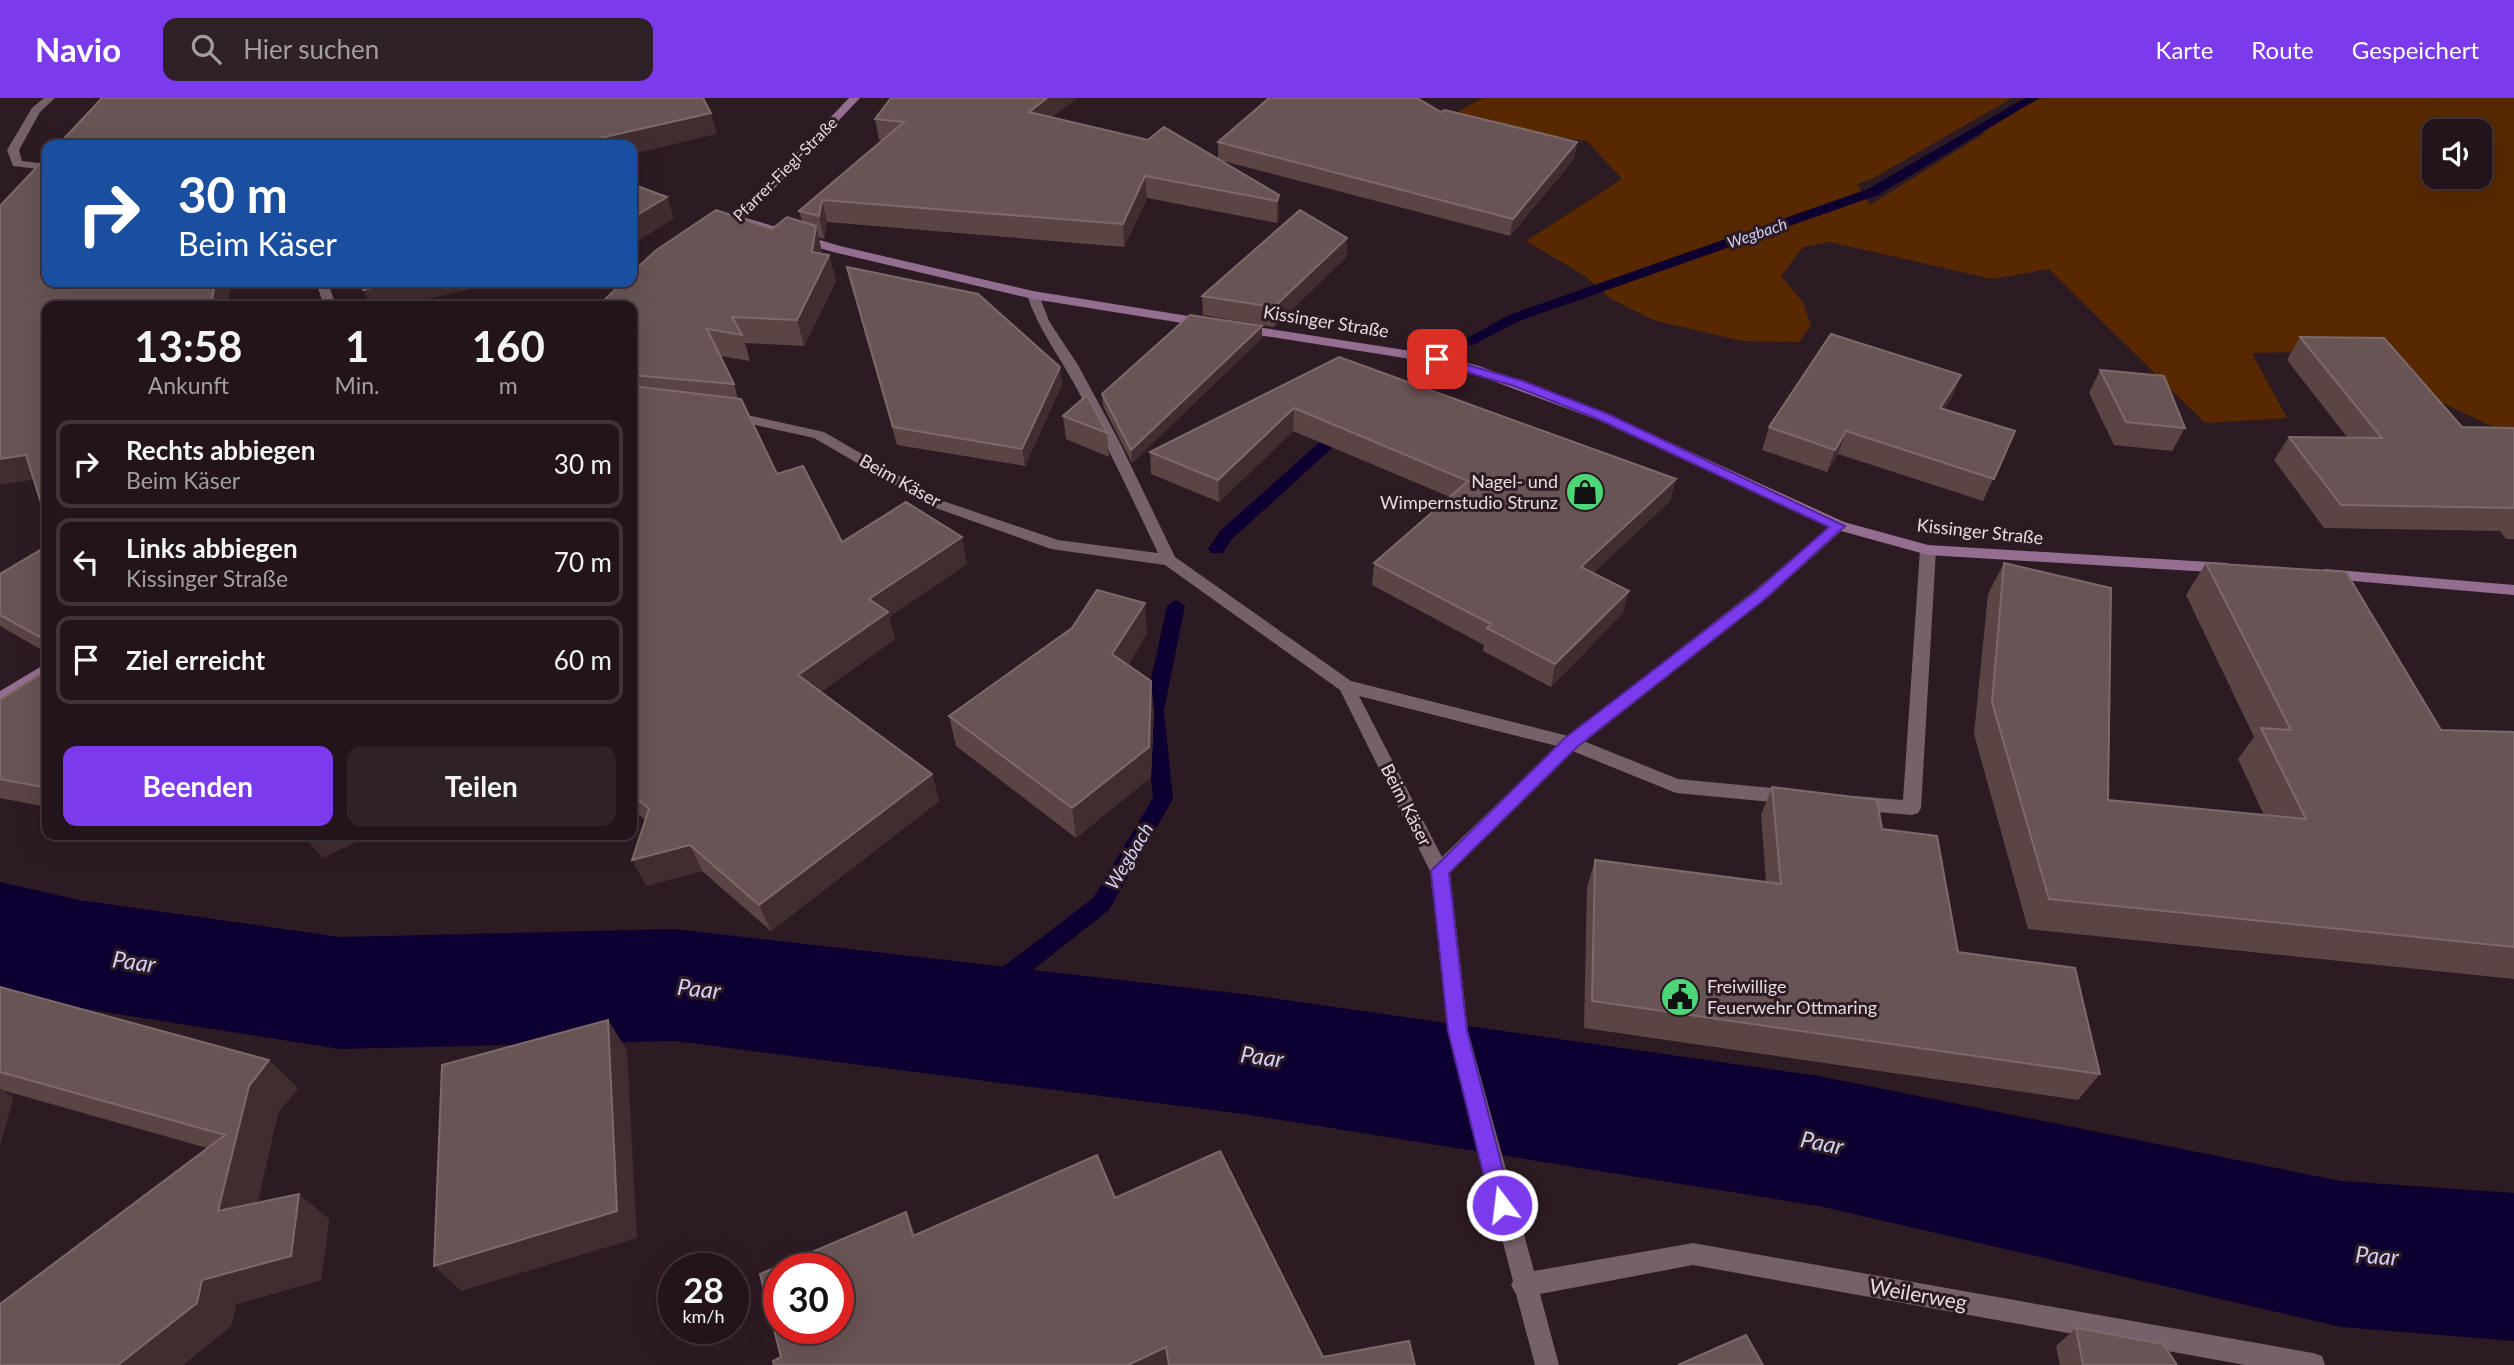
<!DOCTYPE html>
<html lang="de">
<meta charset="utf-8">
<style>
body{margin:0;font-family:Lato,sans-serif;background:#2e2127;color:#f1f3f6;height:100vh;display:flex;flex-direction:column;font-size:26px;white-space:nowrap}
*{box-sizing:border-box;margin:0}
p{font-size:23px;color:#a29ea2}
.icon{flex:none;width:38px;height:38px;fill:none;stroke:currentColor;stroke-width:2;stroke-linecap:round;stroke-linejoin:round}
.map{position:relative;flex:1;overflow:hidden}
.drawer{position:absolute;left:42px;top:203px;width:595px;height:539px;display:flex;flex-direction:column;background:#22141a;border-radius:14px;box-shadow:0 7px 28px #0002,0 0 0 2px #3f3339}
.drawer>*{flex:none}
.guide{position:absolute;left:42px;top:42px;width:595px;height:147px;border-radius:14px;box-shadow:0 7px 28px #0002,0 0 0 2px #3f3339;background:#1a4fa0;color:#fff;overflow:hidden}
.fabs{position:absolute;left:2422px;top:21px;display:grid;gap:14px}
.fabs a{display:grid;place-items:center;width:70px;height:70px;border-radius:14px;background:#22141a;box-shadow:0 7px 28px #0002,0 0 0 2px #3f3339;font-size:35px}
.speed{position:absolute;left:658px;top:1155px;display:flex;gap:14px;font-size:35px;font-weight:700;text-align:center}
.speed>*{display:grid;place-content:center;width:91px;height:91px;border-radius:50%;background:#22141a;box-shadow:0 7px 28px #0002,0 0 0 2px #3f3339;line-height:1}
.speed small{font-size:18px;font-weight:400}
.speed .limit{border:10px solid #d22;background:#fff;color:#111}
.pin{position:absolute;display:grid;place-items:center;width:60px;height:60px;color:#fff;margin:-30px;border-radius:14px;box-shadow:0 4px 10px #0006}
.me{position:absolute;width:77px;margin:-38px;rotate:345deg;stroke-linejoin:round;filter:drop-shadow(0 0 5px #0008)}
.turn{display:flex;align-items:center;gap:24px;height:147px;padding:0 21px;font-size:32px}
.turn .icon{width:91px;height:91px;stroke-width:2.5}
.turn b{display:block;font-size:49px;line-height:60px}
.eta{display:flex;justify-content:space-evenly;align-items:center;height:119px;text-align:center}
.eta b{font-size:42px;font-weight:700;line-height:49px}
.button{display:flex;gap:14px;margin-top:auto;padding:14px 21px}
.button a{flex:1;height:80px;border-radius:14px;background:#7c3aed;color:#fff;font-size:28px;font-weight:700;line-height:80px;text-align:center}
.button a+a{background:#2e2127;color:#f1f3f6}
ul{padding:0;list-style:none}
li{display:flex;align-items:center;gap:21px;height:88px;margin:0 14px 10px;padding:0 7px;border:4px solid #3f3339;border-radius:14px}
li div{flex:1}
li b{display:block;font-size:26px}
li em{font-style:normal}
header{display:flex;align-items:center;gap:42px;box-sizing:border-box;height:98px;padding:0 35px;background:#7c3aed;color:#fff}
header strong{font-size:33px}
nav{display:flex;gap:38px;margin-inline-start:auto;font-size:24px}
.search{width:490px;height:63px;background:#2e2127;display:flex;align-items:center;gap:18px;box-sizing:border-box;padding:0 24px;border-radius:14px;color:#a29ea2;font-size:26px}
.map>svg:first-child{display:block}
.green{fill:#582900;fill-rule:evenodd}
.lines{fill:none;stroke-linecap:round;stroke-linejoin:round}
.stream{fill:#0d0031;fill-rule:evenodd}
.river{fill:#0d0031;fill-rule:evenodd}
.lane{fill:#766069;fill-rule:evenodd}
.street{fill:#766069;fill-rule:evenodd}
.secondary{fill:#936e91;fill-rule:evenodd}
.wall{fill:#5a4444}
.shaded-wall{fill:#412d30}
.building{fill:#695455;stroke:#7d696a;stroke-width:2;fill-rule:evenodd}
.route{fill:#7c3aed;stroke:#51269a;stroke-width:2}
.labels{text-anchor:middle;stroke-width:6;stroke-linejoin:round;paint-order:stroke}
.far-street-label{font-size:16px;fill:#e7dae0;stroke:#2d1b23}
.far-water-label{font-size:16px;font-style:italic;fill:#d1d0f6;stroke:#2d1b23}
.street-label{font-size:18px;fill:#e7dae0;stroke:#2d1b23}
.poi-label{font-size:18px;fill:#e7dae0;stroke:#2d1b23;text-anchor:end}
.water-label{font-size:19px;font-style:italic;fill:#d1d0f6;stroke:#2d1b23}
.near-street-label{font-size:21px;fill:#e7dae0;stroke:#2d1b23}
.near-water-label{font-size:23px;font-style:italic;fill:#d1d0f6;stroke:#2d1b23}
</style>
<header>
<strong>Navio</strong>
<div class="search"><svg class="icon" aria-label="search" viewBox="0 0 24 24"><circle cx="10" cy="10" r="6"/><path d="M15 15l6 6"/></svg>Hier suchen</div>
<nav><a>Karte</a><a>Route</a><a>Gespeichert</a></nav>
</header>
<div class="map">
<svg width="2514" height="1267" viewBox="0 0 2514 1267">
<rect width="100%" height="100%" fill="#2d1b23"/>
<path class="green" d="M1483 0H2012L1872 81 1857 86 1870 107 1985 35 1975 34 2042 0H2514V335L2498 331 2419 294 2365 253 2252 255 2287 320 2205 325 2049 171 1992 181 1830 144 1803 149 1781 178 1803 204 1811 228 1799 244 1742 243 1653 222 1610 200 1585 178 1526 143 1622 81 1587 43 1443 22ZM2434 33H2480V79H2434Z"/>
<g class="lines">
<path class="stream" d="M2025 0H2039L1878 97 1519 223 1473 247H1463L1461 244 1509 217 1868 91Z
M1346 324 1352 326V332L1232 441 1223 455H1211L1208 451 1220 433 1340 326Z
M1176 502 1185 508 1164 613 1173 701 1109 812 1024 879 937 925 929 928 921 925 918 918 921 911 1008 865 1093 800 1153 700 1144 613 1167 508Z"/>
<path class="river" d="M0 784 79 802 340 839 674 831 1243 896 1819 978 2341 1083 2514 1095V1243L2341 1229 1819 1108 1243 1016 674 943 340 951 79 910 0 890Z"/>
<path class="lane" d="M1928 447 1936 452 1921 710 1918 715 1912 717 1855 712 1849 710 1846 705 1849 700 1855 698 1903 702 1920 452Z
M1571 638 1678 681 1792 692 1798 694 1801 699 1798 704 1792 706 1676 695 1565 650 1562 645 1565 640Z"/>
<path class="street" d="M44 0H55L40 14 19 52 22 63 47 66V72L13 68 7 52 32 10Z
M316 184H328L336 208H324Z
M1033 193 1039 197 1049 223 1078 267 1119 343 1175 459 1351 583 1568 638 1754 493 1834 425H1844L1847 428 1766 501 1577 650 1450 775 1468 933 1534 1173 1693 1145 2313 1255 2322 1258 2325 1267H2245L1693 1167 1540 1196 1559 1267H1535L1516 1196 1511 1187 1513 1183 1448 933 1430 773 1340 592 1165 467 1051 451 933 409 814 340 724 320 722 317 729 313 824 334 943 403 1058 442 1158 455C1132 400 1106 345 1077 291 1060 259 1038 231 1027 197ZM1359 598 1557 648 1442 759Z"/>
<path class="secondary" d="M849 0H860L770 95 733 129H725V123L762 91Z
M746 120 840 148 1033 193 1207 221 1214 225 1207 229 1033 201 833 154 742 127V121Z
M1238 226 1437 257 1479 268 1608 316 1844 424 1928 447 2227 465 2235 470 2227 475 1928 457 1834 431 1598 322 1469 274 1436 265 1233 233 1231 230Z
M2325 471 2514 487V497L2319 480 2317 476Z
M47 565V579L0 607V593Z"/>
</g>
<path class="wall" d="M891 0H1077L1052 19 1218 61V44L1441 14 1577 44 1574 61 1510 138 1219 62 1279 97V119L1277 125 1147 100 1124 149 827 124 824 141 819 139 822 156 829 157 836 183 804 248 745 245 750 263 720 258 734 286 738 301 777 376 842 444 967 466 889 519 895 541 821 594 932 676 939 703 771 833 702 773 646 788 645 722 632 710V208L772 131 802 124 799 113 882 42H879L875 21Z
M1347 140 1346 159 1274 229 1203 217 1202 198Z
M847 169 1060 269 1062 286 1025 368 897 347Z
M2300 239 2462 329 2514 330V441H2506L2500 433 2324 430 2274 362 2289 339H2347L2287 262Z
M1262 240 1132 365 1103 308 1102 296Z
M1339 259 1676 381 1670 403 1593 475 1623 515 1551 589 1483 553 1484 547 1372 487 1374 465 1450 399 1293 333 1219 404 1151 376 1150 354Z
M2100 272 2185 330 2172 353 2114 347 2089 295Z
M1961 277 1952 299 1944 311 2015 333 1983 403 1838 356 1827 374 1762 352 1769 329Z
M1063 318 1107 335 1109 359 1066 341Z
M47 448V555L0 528V476Z
M2004 465 2108 702 2264 717 2238 661 2254 639 2186 497 2206 465 2441 632 2514 634V881L2028 831 1974 636 1988 496Z
M1147 535 1128 567 1154 613 1151 679 1076 740 956 648 949 618Z
M47 572V709L0 700V602Z
M1772 689 1882 731 1958 854 2100 976 2078 1002 1584 930 1587 789 1595 762 1766 784 1761 717Z
M0 889 298 990 278 1015 257 1105 329 1121 321 1182 236 1206 231 1228 183 1267H0L207 1050 2 992 13 1000 0 1047Z
M2076 1230 2177 1267H2060L2056 1248Z"/>
<path class="shaded-wall" d="M1047 0H1077L1031 35 1029 14Z
M711 15 717 36 632 56V47H569Z
M1577 44 1574 61 1510 138 1513 121Z
M1145 78 1147 100 1124 149 1123 126Z
M1279 97V119L1277 125V103Z
M667 99 674 120 632 147V120Z
M822 102 827 124 824 141 819 118Z
M816 128 822 154 819 178 829 157 836 183 804 248 797 222 812 154Z
M1347 140 1346 159 1274 229V209Z
M215 184H235V186H231L228 208H211Z
M397 184H502L398 208H371L363 192Z
M1262 228V240L1132 365 1131 352Z
M1060 269 1062 286 1025 368 1022 351Z
M1961 277 1952 299 1931 332 1940 310Z
M1294 310 1293 333 1219 404 1218 382Z
M1846 333 1838 356 1827 374 1835 352Z
M26 357 44 380 0 387V361Z
M1676 381 1670 403 1576 491 1581 469Z
M962 439 967 466 889 519 895 541 807 604 798 577 869 501Z
M1629 493 1623 515 1551 589 1555 566Z
M1145 505 1147 535 1115 587 1112 556Z
M1151 583 1154 613 1151 679 1076 740 1072 710Z
M932 676 939 703 771 833 759 807Z
M303 737H372L322 760Z
M690 747 702 773 646 788 632 762Z
M608 922 627 952 637 1140 461 1193 434 1168Z
M269 962 298 990 278 1015 250 1139 218 1113 249 988Z
M0 990 13 1000 0 1047Z
M299 1096 329 1121 321 1182 236 1206 231 1228 183 1267H118L202 1182Z
M906 1114 917 1140 913 1138Z
M1166 1249 1169 1267H1128Z"/>
<path class="building" d="M102 0H703L711 15 569 47H58Z
M891 0H1047L1029 14 1148 42 1164 29 1279 97 1277 103 1145 78 1123 126 822 102 819 118 799 113 904 24 875 21Z
M1269 0H1417L1441 14 1445 12 1577 44 1513 121 1218 44Z
M47 58V184H215L211 208H47V424L26 357 0 361V108Z
M632 86 667 99 632 120Z
M716 112 772 131 787 119 816 128 812 154 829 157 797 222 732 219 742 237 707 231 734 286 632 277V208H598L623 184H632V175L655 153Z
M1300 112 1347 140 1274 209 1202 198Z
M847 169 978 196 1060 269 1022 351 893 329Z
M361 184H397L363 192Z
M1190 217 1262 228 1131 352 1102 296Z
M1831 236 1961 277 1940 310 2015 333 1994 381 1846 333 1835 352 1769 329Z
M2300 239 2384 240 2462 329 2514 330V410L2341 407 2289 339 2382 340Z
M1339 259 1676 381 1581 469 1629 493 1555 566 1487 530 1491 526 1374 465 1468 383 1294 310 1218 382 1150 354Z
M2100 272 2164 278 2185 330 2126 324Z
M632 288 741 301 777 376 803 368 842 444 906 404 962 439 869 501 888 514 798 577 932 676 759 807 690 747 632 762 649 711 632 696Z
M1087 297 1107 335 1063 318Z
M47 448V543L0 517V476Z
M2004 465 2111 490 2108 702 2306 721 2261 630 2291 632 2206 465 2346 474 2441 632 2514 634V849L2049 801 1992 604Z
M1097 492 1145 505 1112 556 1151 583 1149 649 1072 710 949 618 1072 530Z
M47 572V690L0 681V602Z
M1772 689 1877 702 1882 731 1937 738 1958 854 2075 870 2100 976 1592 903 1595 762 1781 786Z
M0 889 269 962 249 988 218 1113 299 1096 291 1158 202 1182 197 1205 118 1267H0V1206L225 1037 0 974Z
M608 922 617 1113 434 1168 442 967Z
M1220 1053 1323 1259 1409 1243 1415 1267H1169L1166 1249 1128 1267H774L773 1263 781 1259 760 1176 906 1114 913 1138 1097 1057 1115 1100ZM779 1171H838V1230H779Z
M2076 1230 2163 1246 2177 1267H2083Z
M1746 1237 1763 1267H1678Z"/>
<path class="route" d="M1437 258 1523 283 1608 316 1845 428 1765 501 1577 649 1449 775 1467 933 1512 1107 1509 1114 1502 1116 1494 1114 1491 1107 1448 933 1431 773 1565 640 1755 494 1829 429 1598 321 1514 288 1432 264V259Z"/>
<defs>
<symbol id="shop-disc" viewBox="-11 -11 22 22"><circle r="9.5" fill="#4cd677" stroke="#2d1b23"/><path d="M-5-2.5h2.3a2.7 3.5 0 0 1 5.4 0H5L5.5 6h-11ZM-1.5-2.5h3a1.5 2.3 0 0 0-3 0Z" fill="#111"/></symbol>
<symbol id="civic-disc" viewBox="-11 -11 22 22"><circle r="9.5" fill="#4cd677" stroke="#2d1b23"/><path d="M-.6-6.5H3V-4.5H.6V-3L4-1V1h2V6H-6V1h2V-1L-.6-3ZM-1.2 2.5V6h2.4V2.5Z" fill="#111"/></symbol>
</defs>
<g fill-rule="evenodd">
<use href="#shop-disc" x="1563" y="372" width="44" height="44"/>
<use href="#civic-disc" x="1658" y="877" width="44" height="44"/>
</g>
<g class="labels">
<g class="far-street-label">
<text transform="translate(785 71) rotate(-45)" y="6">Pfarrer-Fiegl-Straße</text>
</g>
<g class="far-water-label">
<text transform="translate(1757 135) rotate(-19)" y="6">Wegbach</text>
</g>
<g class="street-label">
<text transform="translate(1326 224) rotate(9)" y="6">Kissinger Straße</text>
<text transform="translate(900 383) rotate(29)" y="6">Beim Käser</text>
<text transform="translate(1980 434) rotate(6)" y="6">Kissinger Straße</text>
<text transform="translate(1406 707) rotate(63)" y="6">Beim Käser</text>
</g>
<g class="poi-label">
<text x="1558" y="390">Nagel- und<tspan x="1558" dy="21">Wimpernstudio Strunz</tspan></text>
<text x="1707" y="895" text-anchor="start">Freiwillige<tspan x="1707" dy="21">Feuerwehr Ottmaring</tspan></text>
</g>
<g class="water-label">
<text transform="translate(1129 758) rotate(-59)" y="7">Wegbach</text>
</g>
<g class="near-street-label">
<text transform="translate(1918 1197) rotate(10)" y="7">Weilerweg</text>
</g>
<g class="near-water-label">
<text transform="translate(134 864) rotate(8)" y="8">Paar</text>
<text transform="translate(699 891) rotate(6)" y="8">Paar</text>
<text transform="translate(1262 959) rotate(8)" y="8">Paar</text>
<text transform="translate(1822 1045) rotate(11)" y="8">Paar</text>
<text transform="translate(2377 1158) rotate(4)" y="8">Paar</text>
</g>
</g>
</svg>
<div class="fabs">
<a><svg class="icon" aria-label="sound" viewBox="0 0 24 24"><path d="M4 9h4l5-4v14l-5-4H4zM17 9q2 3 0 6"/></svg></a>
</div>
<div class="speed"><div>28<small>km/h</small></div><div class="limit">30</div></div>
<div class="pin" style="left:1437px;top:261px;background:#d93025"><svg class="icon" aria-label="arrive" viewBox="0 0 24 24"><path d="M6 21V4h12l-3 4 3 4H6"/></svg></div>
<svg class="me" style="left:1502px;top:1107px" viewBox="-20 -20 40 40"><circle r="17" fill="#7c3aed" stroke="#fff" stroke-width="3"/><path d="M0-11L8 9 0 5-8 9z" fill="#fff"/></svg>
<div class="guide">
<div class="turn"><svg class="icon" aria-label="right" viewBox="0 0 24 24"><path d="M7 20v-9h11M14 6l5 5-5 5"/></svg><div><b>30 m</b>Beim Käser</div></div>
</div>
<section class="drawer">
<div class="eta">
<div><b>13:58</b><p>Ankunft</p></div>
<div><b>1</b><p>Min.</p></div>
<div><b>160</b><p>m</p></div>
</div>
<ul>
<li><svg class="icon" aria-label="right" viewBox="0 0 24 24"><path d="M7 20v-9h11M14 6l5 5-5 5"/></svg><div><b>Rechts abbiegen</b><p>Beim Käser</p></div><em>30 m</em></li>
<li><svg class="icon" aria-label="left" viewBox="0 0 24 24"><path d="M17 20v-9H6M10 6l-5 5 5 5"/></svg><div><b>Links abbiegen</b><p>Kissinger Straße</p></div><em>70 m</em></li>
<li><svg class="icon" aria-label="arrive" viewBox="0 0 24 24"><path d="M6 21V4h12l-3 4 3 4H6"/></svg><div><b>Ziel erreicht</b></div><em>60 m</em></li>
</ul>
<div class="button"><a>Beenden</a><a>Teilen</a></div>
</section>
</div>
